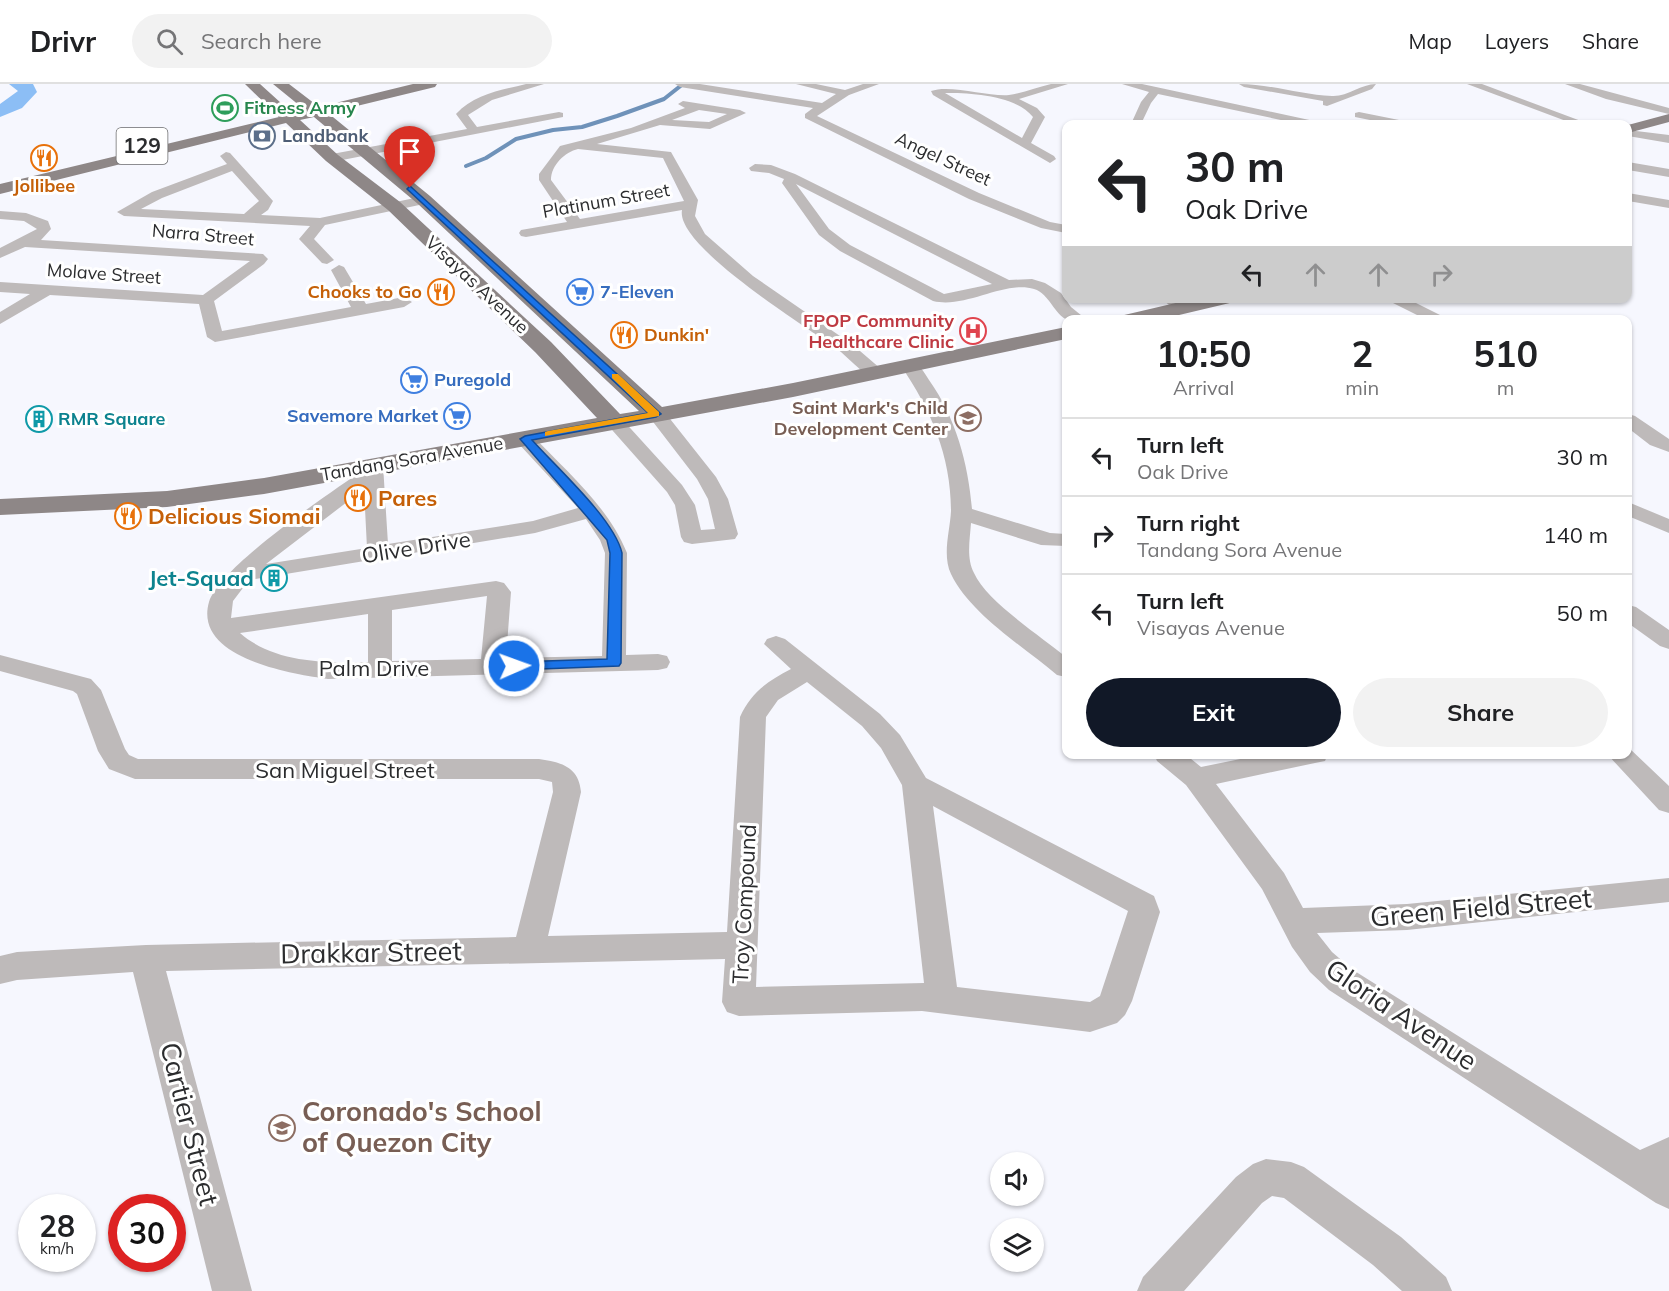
<!DOCTYPE html>
<style>
body{margin:0;font-family:Mulish,sans-serif;background:#f2f2f2;color:#202124;height:100vh;display:flex;flex-direction:column;font-size:22px;white-space:nowrap}
*{box-sizing:border-box;margin:0}
p{font-size:20px;color:#757577}
.icon{flex:none;width:33px;height:33px;fill:none;stroke:currentColor;stroke-width:2;stroke-linecap:round;stroke-linejoin:round}
.map{position:relative;flex:1;overflow:hidden}
.details{position:absolute;left:1062px;top:231px;width:570px;height:444px;display:flex;flex-direction:column;background:#fff;border-radius:12px;box-shadow:0 2px 4px #0004}
.details>*{flex:none}
.top-card{position:absolute;left:1062px;top:36px;width:570px;height:183px;border-radius:12px;box-shadow:0 2px 4px #0004;background:#fff;color:#202124;overflow:hidden}
.fabs{position:absolute;left:990px;top:1068px;display:grid;gap:12px}
.fabs a{display:grid;place-items:center;width:54px;height:54px;border-radius:50%;background:#fff;box-shadow:0 2px 4px #0004;font-size:30px}
.speed{position:absolute;left:18px;top:1110px;display:flex;gap:12px;font-size:30px;font-weight:700;text-align:center}
.speed>*{display:grid;place-content:center;width:78px;height:78px;border-radius:50%;background:#fff;box-shadow:0 2px 4px #0004;line-height:1}
.speed small{font-size:15px;font-weight:400}
.speed .limit{border:9px solid #d22;background:#fff;color:#111}
.pin{position:absolute;display:grid;place-items:center;width:51px;height:51px;color:#fff;margin:-62px -26px;border-radius:50% 50% 50% 0;rotate:-45deg;box-shadow:0 0 6px #0007}
.pin .icon{rotate:45deg}
.me{position:absolute;width:66px;margin:-33px;rotate:88deg;stroke-linejoin:round;filter:drop-shadow(0 0 4px #0008)}
.turn{display:flex;align-items:center;gap:21px;height:126px;padding:0 24px;font-size:27px}
.turn .icon{width:78px;height:78px;stroke-width:2.5}
.turn b{display:block;font-size:42px;line-height:51px}
.lanes{display:flex;align-items:center;height:57px;padding:0 24px;background:#0003;justify-content:center;gap:30px;direction:ltr}
.lanes .off{opacity:.35}
.eta{display:flex;justify-content:space-evenly;align-items:center;height:102px;text-align:center}
.eta b{font-size:36px;font-weight:700;line-height:42px}
.action{display:flex;gap:12px;margin-top:auto;padding:12px 24px}
.action a{flex:1;height:69px;border-radius:36px;background:#111827;color:#fff;font-size:24px;font-weight:700;line-height:69px;text-align:center}
.action a+a{background:#f2f2f2;color:#202124}
ul{padding:0;list-style:none}
li{display:flex;align-items:center;gap:18px;height:78px;padding:0 24px;border-top:2px solid #e0e0e0}
li div{flex:1}
li b{display:block;font-size:22px}
li em{font-style:normal}
header{display:flex;align-items:center;gap:36px;box-sizing:border-box;height:84px;padding:0 30px;background:#fff;border-bottom:2px solid #e0e0e0}
header strong{font-size:28px}
nav{display:flex;gap:33px;margin-inline-start:auto;font-size:21px}
.search{width:420px;height:54px;background:#f2f2f2;display:flex;align-items:center;gap:15px;box-sizing:border-box;padding:0 21px;border-radius:33px;color:#757577;font-size:22px}
.map>svg:first-child{display:block}
.lines{fill:none;stroke-linecap:round;stroke-linejoin:round}
.stream{stroke:#6f92b9;stroke-width:4}
.river{fill:#8cbef5;fill-rule:evenodd}
.minor{fill:#bebaba;fill-rule:evenodd}
.major{fill:#8e8787;fill-rule:evenodd}
.route{fill:#1a73e8;stroke:#114b97;stroke-width:1.5}
.slow{fill:#f59e0b}
.labels{text-anchor:middle;stroke-width:6;stroke-linejoin:round;paint-order:stroke}
.far-leisure-label{font-size:18px;font-weight:bold;fill:#27864d;stroke:#fff;text-anchor:start}
.far-service-label{font-size:18px;font-weight:bold;fill:#4e5e75;stroke:#fff;text-anchor:start}
.far-street-label{font-size:18px;fill:#2b2c2e;stroke:#fff}
.far-food-label{font-size:18px;font-weight:bold;fill:#c56008;stroke:#fff}
.far-shop-label{font-size:18px;font-weight:bold;fill:#366cbe;stroke:#fff;text-anchor:start}
.far-health-label{font-size:18px;font-weight:bold;fill:#be3a42;stroke:#fff;text-anchor:end}
.far-education-label{font-size:18px;font-weight:bold;fill:#785e54;stroke:#fff;text-anchor:end}
.far-culture-label{font-size:18px;font-weight:bold;fill:#0d838f;stroke:#fff;text-anchor:start}
.shield{fill:#fff;stroke:#6b6b6d;stroke-width:1.5}
.shield-label{font-size:21px;font-weight:bold;fill:#2b2c2e}
.food-label{font-size:22px;font-weight:bold;fill:#c56008;stroke:#fff;text-anchor:start}
.street-label{font-size:22px;fill:#2b2c2e;stroke:#fff}
.culture-label{font-size:22px;font-weight:bold;fill:#0d838f;stroke:#fff;text-anchor:end}
.near-street-label{font-size:27px;fill:#2b2c2e;stroke:#fff}
.near-education-label{font-size:27px;font-weight:bold;fill:#785e54;stroke:#fff;text-anchor:start}
</style>
<header>
<strong>Drivr</strong>
<div class="search"><svg class="icon" aria-label="search" viewBox="0 0 24 24"><circle cx="10" cy="10" r="6"/><path d="M15 15l6 6"/></svg>Search here</div>
<nav><a>Map</a><a>Layers</a><a>Share</a></nav>
</header>
<div class="map">
<svg width="1669" height="1207" viewBox="0 0 1669 1207">
<rect width="100%" height="100%" fill="#f6f7fe"/>
<g class="lines">
<path class="stream" d="M466 82 486 74 516 55 553 46 582 43 617 32 664 15 683 0"/>
<path class="river" d="M9 0H33L37 8 22 24 0 33V20L18 7Z"/>
<path class="minor" d="M526 0H544L492 16 468 31 477 43 559 28 563 29V33L332 78 326 74 332 70 467 45 456 30C474 10 502 6 526 0Z
M675 0H700L822 19 836 10 796 0H816L845 6 863 0H879L849 11 817 32 979 109 1050 138 1066 141V149L1041 144 969 115 805 34V30L813 24 680 3Z
M1051 0H1068L1019 15 1037 24 1045 33 1031 59 1054 72 1056 75 1050 79 933 11 931 7C950 0 989 13 1009 11 1023 9 1038 3 1051 0ZM945 9C971 9 1015 11 1033 33L1022 54Z
M1122 0H1142L1314 37 1320 40H1300L1158 10 1151 19 1141 40H1131L1141 18 1149 8Z
M1239 0C1271 0 1301 11 1332 12 1347 13 1361 0 1376 0L1372 5 1327 22 1323 21V17L1244 3Z
M1467 0H1482L1589 40H1574Z
M1565 0H1580L1669 24V30L1606 15Z
M683 17 740 26 746 29 710 45 660 41 597 60 671 68 698 116 695 132 705 150 753 192 853 261 881 285 884 289 881 293H869C859 285 850 276 841 268 811 245 675 163 682 126L526 153 521 152 519 149 521 146 567 138 539 96V90L560 62 631 44 685 24 678 20ZM699 26 727 30 709 38 672 36ZM578 65 663 74 684 117 580 135 551 96C551 81 565 68 578 65Z
M1359 28 1404 37 1410 40H1390L1355 33V29Z
M1628 46 1669 51V59L1628 52Z
M226 68 230 69 273 117 268 126 261 131 320 134 424 112 431 116 424 120 325 141 314 155 334 176 327 180 322 179 299 155 310 142 124 132 117 128 152 108 227 80 220 72ZM232 87 259 117 244 130 141 125 162 114Z
M1628 78 1669 85V93L1628 86Z
M755 80 771 81 795 90 1009 196 1032 195 1045 199 1061 209 1071 223 1087 236C1081 236 1073 237 1068 236 1054 231 1050 210 1034 205 1005 196 966 225 933 217L840 167 819 151 782 99 784 95 769 89 751 87 749 84ZM796 100 992 200 944 210 850 161 829 145Z
M1628 109 1669 116V124L1628 117Z
M0 127 26 129 48 137 51 145 41 156 263 170 268 175 264 180 214 217 222 247 351 223 331 186 339 181 344 183 366 220 404 213 412 218 404 223 215 258 207 253 199 220 50 211 0 240V228L30 210 0 208V198L203 211 250 177 25 163 0 174V164L37 145 24 137 0 135Z
M1160 214H1179L1191 224 1183 229 1177 227Z
M1383 214H1406L1450 236H1427Z
M910 277C919 279 924 288 929 296 956 334 968 379 972 425L1050 449 1066 450V462L1041 461 971 439C970 455 966 474 974 489 986 517 1042 553 1066 573V593L1057 591C1024 563 970 530 951 490 942 471 950 447 951 427 951 372 931 326 901 282L904 278Z
M656 324 663 326 716 393 728 415 738 450 735 455 692 460 684 458 681 453 675 421 667 408 605 338 607 334H621L682 401 695 421 701 446 715 445 708 415 697 395 647 330 649 326Z
M1628 330 1635 332 1669 355V368L1650 361 1628 344Z
M525 349 532 351C566 387 608 422 627 469L626 571 658 570 667 572 670 578 667 584 658 586 328 595C291 590 193 574 209 518 220 482 329 410 363 386L366 377H380L383 381 388 460 533 437 578 424 518 359 515 355 518 351ZM364 405 367 464 266 480ZM586 435 600 456 605 469 602 572 506 574 511 508 504 499 496 497 231 534 233 517 249 496 535 449ZM487 512 481 575 392 577V526ZM368 530V578C325 579 274 579 240 549Z
M1628 418 1669 435V449L1628 432Z
M1628 521 1636 523 1669 546V565L1660 562 1628 539Z
M776 552 785 555 880 630 900 651 926 694 1154 812 1160 828 1132 917 1125 931 1117 939 1090 948 922 927 739 932 727 928 722 918 725 875 166 887 252 1207H212L133 888 17 896 0 900V872L17 868 146 861 516 853 553 708 552 698 539 695H135L109 685 98 667 77 610 73 607 0 587V571L91 595 101 606 125 665 129 671 138 675H539C561 678 579 683 581 708L548 852 727 848 740 633C751 608 768 597 791 585L764 560 767 555ZM807 598 862 642 881 664 902 701 924 899 756 903 766 633 778 616ZM933 722 1128 827 1100 912 1090 918 957 903Z
M1628 663 1669 702V729L1659 726 1607 670H1628Z
M1154 670H1185L1201 683 1265 670H1328L1325 677 1315 679 1216 700 1284 789 1303 824 1407 820 1669 794V818L1407 846 1317 849 1332 868 1353 886 1640 1066 1669 1053V1125L1656 1119 1329 906 1310 888 1292 863 1262 805 1186 701 1157 677Z
M1266 1075 1291 1078 1304 1083 1401 1153 1446 1193 1452 1207H1402L1373 1181 1284 1114 1272 1112 1262 1119 1184 1207H1137L1143 1193 1236 1093 1253 1080Z"/>
<path class="major" d="M245 0H260L292 29 305 26 273 0H289L319 23 413 0H437L435 3 328 29 430 112 662 323 793 299 1066 243V255L793 313 264 410 167 423 0 431V415L167 407 264 394 597 334 535 268 388 126 326 77 286 39 0 110V100L279 33ZM314 33 418 120 639 327 620 330 551 258 400 118 338 71 300 36Z
M1669 30V38L1628 49V41Z
M1197 214H1237L1234 218 1158 236H1117L1120 232Z"/>
</g>
<path class="route" d="M410 102 661 330 656 333 532 356C557 384 614 435 622 469L621 579 619 582 514 586 508 582 514 578 607 575 610 469 607 456 520 355 525 352 648 329 407 105Z"/>
<path class="slow" d="M612 290H618L659 328V332L545 352V348L548 347 648 329 612 294Z"/>
<defs>
<symbol id="stadium-ring" viewBox="-11 -11 22 22"><circle r="9.5" fill="#fff" stroke="#2e9e5b" stroke-width="1.5"/><path d="M0-5a6.5 5 0 1 0 0 10a6.5 5 0 1 0 0-10ZM-3.5-1.8h7v3.6h-7Z" fill="#2e9e5b"/></symbol>
<symbol id="bank-ring" viewBox="-11 -11 22 22"><circle r="9.5" fill="#fff" stroke="#5c6f8a" stroke-width="1.5"/><path d="M-6-4H6V4H-6ZM0-2.3a2.3 2.3 0 1 0 0 4.6a2.3 2.3 0 1 0 0-4.6Z" fill="#5c6f8a"/></symbol>
<symbol id="restaurant-ring" viewBox="-11 -11 22 22"><circle r="9.5" fill="#fff" stroke="#e8710a" stroke-width="1.5"/><path d="M-5-6h1v4h1v-4h1v4h1v-4h1v5L-1.5 .5V6h-2V.5L-5-1ZM5-6V6H3V1.5H1.5Q1.5-4 5-6Z" fill="#e8710a"/></symbol>
<symbol id="supermarket-ring" viewBox="-11 -11 22 22"><circle r="9.5" fill="#fff" stroke="#3f7fe0" stroke-width="1.5"/><path d="M-6-5.5h2.5l.6 2H6L4.5 2H-2.5L-4.4-4H-6ZM-1.5 3.2a1.3 1.3 0 1 0 .1 0ZM3 3.2a1.3 1.3 0 1 0 .1 0Z" fill="#3f7fe0"/></symbol>
<symbol id="hospital-ring" viewBox="-11 -11 22 22"><circle r="9.5" fill="#fff" stroke="#e0444e" stroke-width="1.5"/><path d="M-5-5h3v3.5h4V-5h3V5h-3V1.5h-4V5h-3Z" fill="#e0444e"/></symbol>
<symbol id="school-ring" viewBox="-11 -11 22 22"><circle r="9.5" fill="#fff" stroke="#8d6e63" stroke-width="1.5"/><path d="M0-5L7-2L0 1L-7-2ZM-4 1L0 2.5L4 1V4Q0 6-4 4Z" fill="#8d6e63"/></symbol>
<symbol id="building-ring" viewBox="-11 -11 22 22"><circle r="9.5" fill="#fff" stroke="#0f9aa8" stroke-width="1.5"/><path d="M-4-6H4V6H1V3H-1V6H-4ZM-2.5-4.3h1.7v1.8h-1.7ZM.8-4.3h1.7v1.8H.8ZM-2.5-1h1.7V.8h-1.7ZM.8-1h1.7V.8H.8Z" fill="#0f9aa8"/></symbol>
</defs>
<g fill-rule="evenodd">
<use href="#stadium-ring" x="210" y="9" width="30" height="30"/>
<use href="#bank-ring" x="247" y="37" width="30" height="30"/>
<use href="#restaurant-ring" x="29" y="59" width="30" height="30"/>
<use href="#restaurant-ring" x="426" y="193" width="30" height="30"/>
<use href="#supermarket-ring" x="565" y="193" width="30" height="30"/>
<use href="#hospital-ring" x="958" y="232" width="30" height="30"/>
<use href="#restaurant-ring" x="609" y="236" width="30" height="30"/>
<use href="#supermarket-ring" x="399" y="281" width="30" height="30"/>
<use href="#supermarket-ring" x="442" y="317" width="30" height="30"/>
<use href="#school-ring" x="953" y="319" width="30" height="30"/>
<use href="#building-ring" x="24" y="320" width="30" height="30"/>
<use href="#restaurant-ring" x="343" y="399" width="30" height="30"/>
<use href="#restaurant-ring" x="113" y="417" width="30" height="30"/>
<use href="#building-ring" x="259" y="479" width="30" height="30"/>
<use href="#school-ring" x="267" y="1029" width="30" height="30"/>
</g>
<g class="labels">
<g class="far-leisure-label">
<text x="244" y="30">Fitness Army</text>
</g>
<g class="far-service-label">
<text x="282" y="58">Landbank</text>
</g>
<g class="far-street-label">
<text transform="translate(943 75) rotate(25)" y="6">Angel Street</text>
<text transform="translate(606 117) rotate(-10)" y="6">Platinum Street</text>
<text transform="translate(203 151) rotate(5)" y="6">Narra Street</text>
<text transform="translate(104 190) rotate(4)" y="6">Molave Street</text>
<text transform="translate(477 201) rotate(43)" y="6">Visayas Avenue</text>
<text transform="translate(412 375) rotate(-10)" y="6">Tandang Sora Avenue</text>
</g>
<g class="far-food-label">
<text x="44" y="108">Jollibee</text>
<text x="422" y="214" text-anchor="end">Chooks to Go</text>
<text x="644" y="257" text-anchor="start">Dunkin'</text>
</g>
<g class="far-shop-label">
<text x="600" y="214">7-Eleven</text>
<text x="434" y="302">Puregold</text>
<text x="438" y="338" text-anchor="end">Savemore Market</text>
</g>
<g class="far-health-label">
<text x="954" y="243">FPOP Community<tspan x="954" dy="21">Healthcare Clinic</tspan></text>
</g>
<g class="far-education-label">
<text x="948" y="330">Saint Mark's Child<tspan x="948" dy="21">Development Center</tspan></text>
</g>
<g class="far-culture-label">
<text x="58" y="341">RMR Square</text>
</g>
<rect class="shield" x="116.5" y="44" width="51" height="36" rx="4.5"/>
<g class="shield-label">
<text x="142" y="69">129</text>
</g>
<g class="food-label">
<text x="378" y="422">Pares</text>
<text x="148" y="440">Delicious Siomai</text>
</g>
<g class="street-label">
<text transform="translate(416 463) rotate(-9)" y="8">Olive Drive</text>
<text x="374" y="592">Palm Drive</text>
<text x="345" y="694">San Miguel Street</text>
<text transform="translate(744 820) rotate(-87)" y="8">Troy Compound</text>
</g>
<g class="culture-label">
<text x="254" y="502">Jet-Squad</text>
</g>
<g class="near-street-label">
<text transform="translate(1481 824) rotate(-5)" y="9">Green Field Street</text>
<text transform="translate(371 869) rotate(-1)" y="9">Drakkar Street</text>
<text transform="translate(1401 931) rotate(34)" y="9">Gloria Avenue</text>
<text transform="translate(189 1040) rotate(76)" y="9">Cartier Street</text>
</g>
<g class="near-education-label">
<text x="302" y="1037">Coronado's School<tspan x="302" dy="31">of Quezon City</tspan></text>
</g>
</g>
</svg>
<div class="fabs">
<a><svg class="icon" aria-label="sound" viewBox="0 0 24 24"><path d="M4 9h4l5-4v14l-5-4H4zM17 9q2 3 0 6"/></svg></a>
<a><svg class="icon" aria-label="layers" viewBox="0 0 24 24"><path d="M12 4l9 5-9 5-9-5zM3 14l9 5 9-5"/></svg></a>
</div>
<div class="speed"><div>28<small>km/h</small></div><div class="limit">30</div></div>
<div class="pin" style="left:410px;top:104px;background:#d93025"><svg class="icon" aria-label="arrive" viewBox="0 0 24 24"><path d="M6 21V4h12l-3 4 3 4H6"/></svg></div>
<svg class="me" style="left:514px;top:582px" viewBox="-20 -20 40 40"><circle r="17" fill="#1a73e8" stroke="#fff" stroke-width="3"/><path d="M0-11L8 9 0 5-8 9z" fill="#fff"/></svg>
<div class="top-card">
<div class="turn"><svg class="icon" aria-label="left" viewBox="0 0 24 24"><path d="M17 20v-9H6M10 6l-5 5 5 5"/></svg><div><b>30 m</b>Oak Drive</div></div>
<div class="lanes"><svg class="icon" aria-label="left" viewBox="0 0 24 24"><path d="M17 20v-9H6M10 6l-5 5 5 5"/></svg><svg class="icon off" aria-label="ahead" viewBox="0 0 24 24"><path d="M12 20V5M6 11l6-6 6 6"/></svg><svg class="icon off" aria-label="ahead" viewBox="0 0 24 24"><path d="M12 20V5M6 11l6-6 6 6"/></svg><svg class="icon off" aria-label="right" viewBox="0 0 24 24"><path d="M7 20v-9h11M14 6l5 5-5 5"/></svg></div>
</div>
<section class="details">
<div class="eta">
<div><b>10:50</b><p>Arrival</p></div>
<div><b>2</b><p>min</p></div>
<div><b>510</b><p>m</p></div>
</div>
<ul>
<li><svg class="icon" aria-label="left" viewBox="0 0 24 24"><path d="M17 20v-9H6M10 6l-5 5 5 5"/></svg><div><b>Turn left</b><p>Oak Drive</p></div><em>30 m</em></li>
<li><svg class="icon" aria-label="right" viewBox="0 0 24 24"><path d="M7 20v-9h11M14 6l5 5-5 5"/></svg><div><b>Turn right</b><p>Tandang Sora Avenue</p></div><em>140 m</em></li>
<li><svg class="icon" aria-label="left" viewBox="0 0 24 24"><path d="M17 20v-9H6M10 6l-5 5 5 5"/></svg><div><b>Turn left</b><p>Visayas Avenue</p></div><em>50 m</em></li>
</ul>
<div class="action"><a>Exit</a><a>Share</a></div>
</section>
</div>
